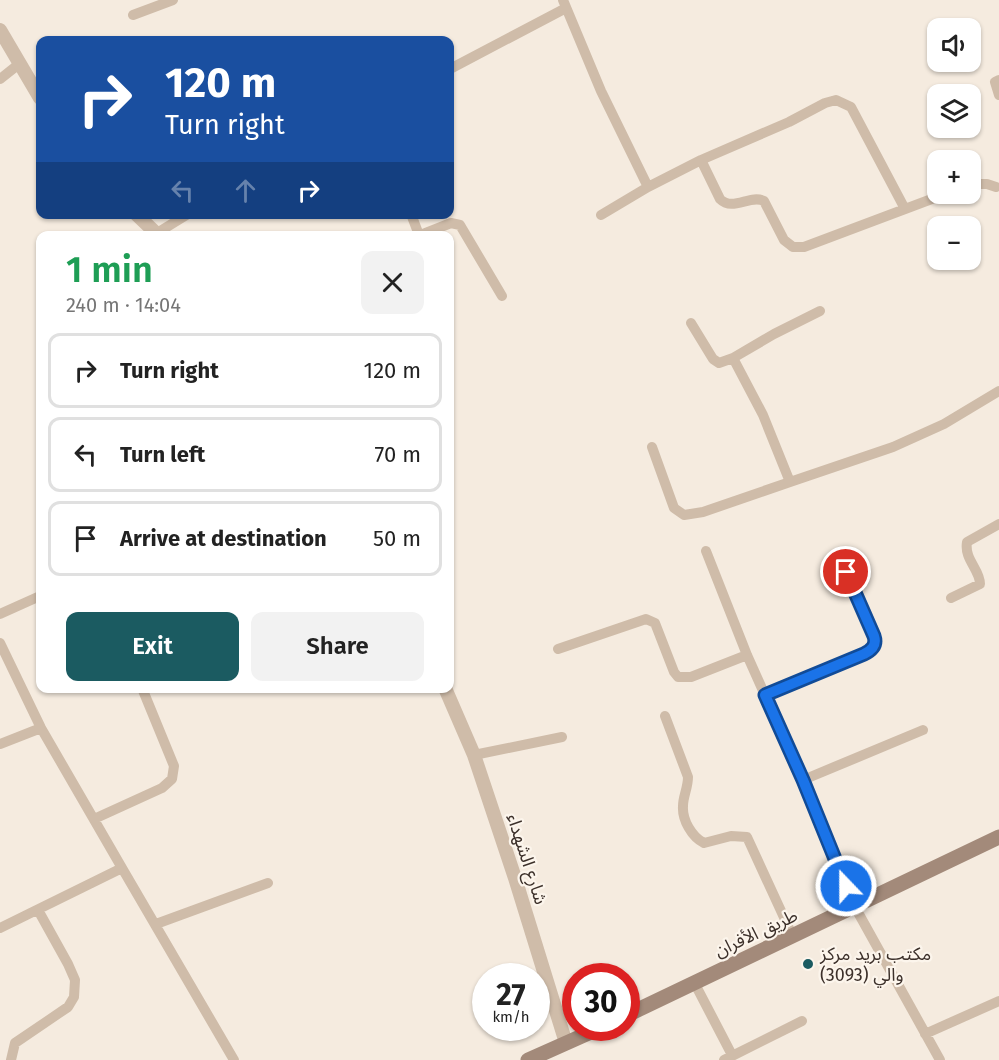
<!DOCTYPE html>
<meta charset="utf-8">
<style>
body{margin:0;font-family:"Fira Sans","Noto Sans Arabic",sans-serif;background:#f2f2f2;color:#222;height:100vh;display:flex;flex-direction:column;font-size:22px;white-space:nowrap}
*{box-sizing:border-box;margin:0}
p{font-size:20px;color:#767676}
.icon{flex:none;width:33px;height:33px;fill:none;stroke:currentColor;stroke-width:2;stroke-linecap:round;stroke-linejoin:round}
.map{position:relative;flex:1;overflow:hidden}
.drawer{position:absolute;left:36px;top:231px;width:418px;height:462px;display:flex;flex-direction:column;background:#fff;border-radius:12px;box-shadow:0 2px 4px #0004}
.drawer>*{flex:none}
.banner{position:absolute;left:36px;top:36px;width:418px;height:183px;border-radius:12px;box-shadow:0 2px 4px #0004;background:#1a4fa0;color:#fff;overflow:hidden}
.controls{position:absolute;left:927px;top:18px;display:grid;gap:12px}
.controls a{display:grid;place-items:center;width:54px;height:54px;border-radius:12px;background:#fff;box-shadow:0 2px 4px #0004;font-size:30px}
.speed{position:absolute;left:472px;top:963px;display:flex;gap:12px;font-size:30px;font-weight:700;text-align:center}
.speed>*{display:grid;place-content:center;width:78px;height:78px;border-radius:50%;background:#fff;box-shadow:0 2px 4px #0004;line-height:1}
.speed small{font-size:15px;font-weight:400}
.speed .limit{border:9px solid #d22;background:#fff;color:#111}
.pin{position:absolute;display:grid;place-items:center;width:51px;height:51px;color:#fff;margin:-26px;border:3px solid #fff;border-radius:50%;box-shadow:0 2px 6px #0007}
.me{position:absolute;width:66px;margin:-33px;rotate:338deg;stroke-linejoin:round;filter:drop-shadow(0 0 4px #0008)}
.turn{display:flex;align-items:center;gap:21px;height:126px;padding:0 30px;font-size:27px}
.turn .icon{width:78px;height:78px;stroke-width:2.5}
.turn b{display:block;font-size:42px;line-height:51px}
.lanes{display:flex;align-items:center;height:57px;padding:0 30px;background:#0003;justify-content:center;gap:30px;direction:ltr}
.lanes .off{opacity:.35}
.round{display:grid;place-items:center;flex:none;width:63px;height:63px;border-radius:12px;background:#f2f2f2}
.headline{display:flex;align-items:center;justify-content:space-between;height:102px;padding:0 30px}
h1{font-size:36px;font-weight:600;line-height:45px;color:#1e9e55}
.cta{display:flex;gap:12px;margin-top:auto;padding:12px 30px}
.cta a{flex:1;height:69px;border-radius:12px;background:#1b5b61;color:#fff;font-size:24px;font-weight:600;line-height:69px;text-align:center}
.cta a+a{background:#f2f2f2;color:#222}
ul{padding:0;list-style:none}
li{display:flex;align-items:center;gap:18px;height:75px;margin:0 12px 9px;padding:0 18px;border:3px solid #e0e0e0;border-radius:12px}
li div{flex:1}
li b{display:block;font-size:22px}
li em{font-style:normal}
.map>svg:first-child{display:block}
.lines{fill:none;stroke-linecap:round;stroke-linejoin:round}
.minor{stroke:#cfbca9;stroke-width:10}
.tertiary{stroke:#cfbca9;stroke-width:14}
.secondary{stroke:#a38a7a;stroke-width:15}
.route-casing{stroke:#114b97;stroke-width:15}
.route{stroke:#1a73e8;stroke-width:10}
.poi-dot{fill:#1b5b61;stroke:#fcf5ec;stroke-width:2}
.labels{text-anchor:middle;stroke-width:4.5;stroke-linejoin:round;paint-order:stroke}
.street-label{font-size:18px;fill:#3c302a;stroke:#fcf5ec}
.poi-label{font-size:18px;fill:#3c302a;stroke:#fcf5ec;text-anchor:start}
</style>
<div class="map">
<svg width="999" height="1060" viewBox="0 0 999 1060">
<rect width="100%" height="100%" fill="#f5ebdf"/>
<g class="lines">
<path class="minor" d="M563 0 601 91 648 187
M133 15 173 0
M450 69 566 8
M0 79 19 64
M999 80 995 82 999 95
M701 160 720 199C733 212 750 194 764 201L784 240 793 247H804L945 194
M970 184H987L996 187
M411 214 419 235
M601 215 648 187 701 160 789 122 825 103 836 100 851 107 905 209
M157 233 188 214
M418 236 451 223 460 225 502 296
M691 323 713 359 719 363 733 358 763 415 790 482 893 447 944 424 999 391
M733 358 774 334 820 311
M652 447 674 508 684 515 703 512 790 482
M706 551 747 655 803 780 855 907 940 1060
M951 598 980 584C980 569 964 560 967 542L999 524
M0 614 40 596
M0 643 41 728 122 868
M558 649 646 619 655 623 674 672 678 677H691L747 655
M765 695 864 655C872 650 876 645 874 636L846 571
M665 716 688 777C688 788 683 796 683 806 682 820 692 837 704 843L731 836 747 837 793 937
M0 744 41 728
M474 755 562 737
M803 780 923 730
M94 819 162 788 172 779 174 766 142 688
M156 924 268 883
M0 928 122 868 234 1060
M695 984 732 1055
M925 1034 999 1001
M11 1060 15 1043 68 1007 74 997 75 980 68 964 38 910
M724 1060 802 1021"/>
<path class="tertiary" d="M0 30 40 98
M136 214 159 236
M445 688 474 755 515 878 566 1043"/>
<path class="secondary" d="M627 1015 999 837
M528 1060 600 1028"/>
</g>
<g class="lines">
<defs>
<path id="route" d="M846 886 803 780 765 695 864 654C872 650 877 645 874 636L846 572"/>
</defs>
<use href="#route" class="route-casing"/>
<use href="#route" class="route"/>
</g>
<circle class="poi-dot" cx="808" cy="964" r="6"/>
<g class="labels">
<g class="street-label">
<text transform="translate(527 859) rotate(72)" y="6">شارع الشهداء</text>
<text transform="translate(756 933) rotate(-25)" y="6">طريق الأفران</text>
</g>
<g class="poi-label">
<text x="820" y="960">مكتب بريد مركز<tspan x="820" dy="21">والي (3093)</tspan></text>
</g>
</g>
</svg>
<div class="controls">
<a><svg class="icon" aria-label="sound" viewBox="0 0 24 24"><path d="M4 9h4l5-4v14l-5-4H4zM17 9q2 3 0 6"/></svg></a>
<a><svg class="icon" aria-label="layers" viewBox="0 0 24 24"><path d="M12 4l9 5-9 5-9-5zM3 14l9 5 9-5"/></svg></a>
<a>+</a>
<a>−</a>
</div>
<div class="speed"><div>27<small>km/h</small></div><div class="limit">30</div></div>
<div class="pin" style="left:846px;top:572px;background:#d93025"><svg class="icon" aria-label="arrive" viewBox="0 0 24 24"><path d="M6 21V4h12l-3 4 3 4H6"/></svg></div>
<svg class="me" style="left:846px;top:886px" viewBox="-20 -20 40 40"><circle r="17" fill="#1a73e8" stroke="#fff" stroke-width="3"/><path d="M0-11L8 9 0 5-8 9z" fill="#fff"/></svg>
<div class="banner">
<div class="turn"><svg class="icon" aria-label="right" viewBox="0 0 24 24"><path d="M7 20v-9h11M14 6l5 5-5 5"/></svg><div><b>120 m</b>Turn right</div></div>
<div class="lanes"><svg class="icon off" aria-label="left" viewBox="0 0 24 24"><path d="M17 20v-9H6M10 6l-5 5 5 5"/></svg><svg class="icon off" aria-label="ahead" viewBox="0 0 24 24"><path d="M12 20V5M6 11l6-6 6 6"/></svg><svg class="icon" aria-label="right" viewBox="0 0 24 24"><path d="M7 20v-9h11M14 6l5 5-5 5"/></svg></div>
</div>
<section class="drawer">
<div class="headline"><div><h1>1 min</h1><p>240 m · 14:04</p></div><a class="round"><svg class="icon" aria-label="close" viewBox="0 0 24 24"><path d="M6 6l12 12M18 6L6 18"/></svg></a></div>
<ul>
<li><svg class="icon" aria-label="right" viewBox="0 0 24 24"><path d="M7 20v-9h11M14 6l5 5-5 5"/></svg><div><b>Turn right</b></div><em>120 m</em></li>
<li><svg class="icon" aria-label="left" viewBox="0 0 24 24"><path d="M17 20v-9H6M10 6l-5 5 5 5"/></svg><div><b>Turn left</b></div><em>70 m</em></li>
<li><svg class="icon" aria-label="arrive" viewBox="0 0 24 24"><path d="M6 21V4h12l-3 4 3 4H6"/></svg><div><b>Arrive at destination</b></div><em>50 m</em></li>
</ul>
<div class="cta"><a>Exit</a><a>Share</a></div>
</section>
</div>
